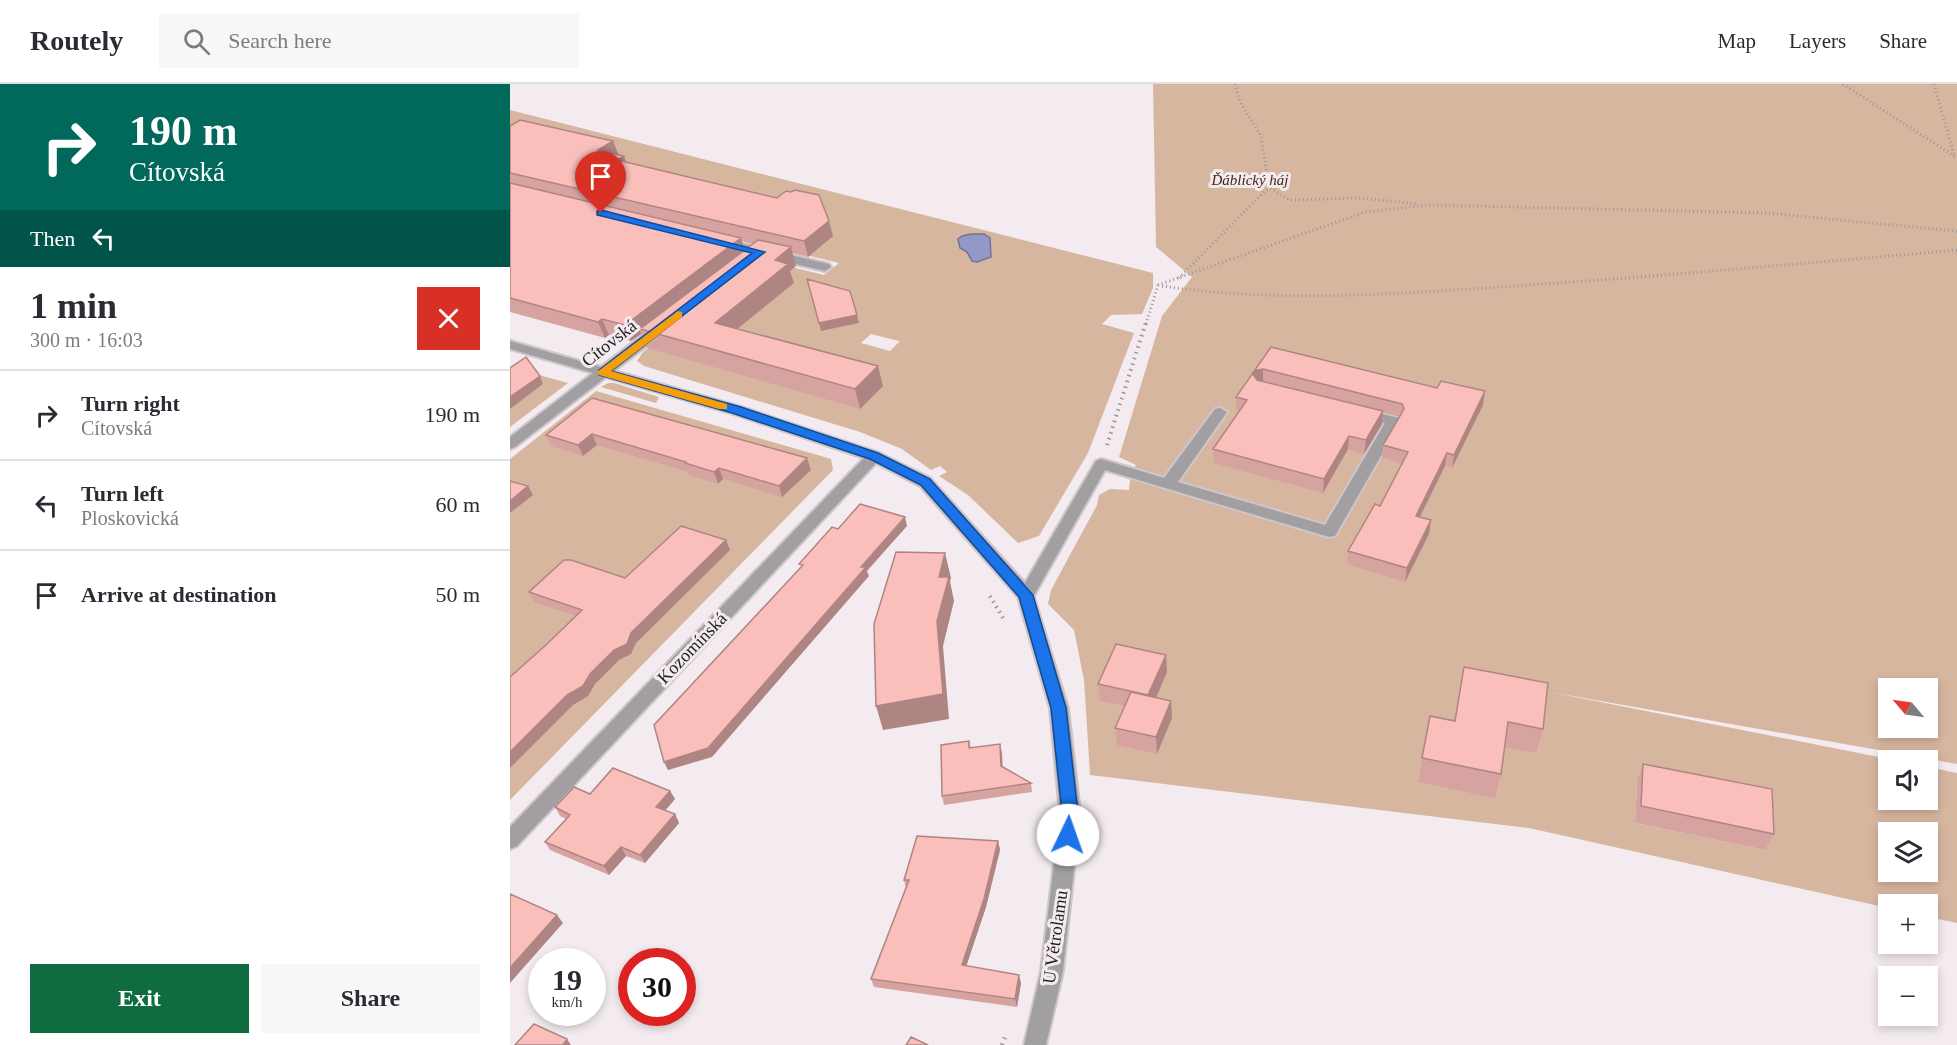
<!DOCTYPE html>
<meta charset="utf-8">
<style>
body{margin:0;font-family:"Times New Roman",serif;background:#f7f7f7;color:#2b2b33;height:100vh;display:flex;flex-direction:column;font-size:22px;white-space:nowrap}
*{box-sizing:border-box;margin:0}
p{font-size:20px;color:#7c7c81}
.icon{flex:none;width:33px;height:33px;fill:none;stroke:currentColor;stroke-width:2;stroke-linecap:round;stroke-linejoin:round}
.map{position:relative;flex:1;overflow:hidden}
.panel{display:flex;flex-direction:column;background:#fff;width:510px}
.panel>*{flex:none}
.guide{background:#00695c;color:#fff;overflow:hidden}
.needle{width:39px;rotate:299deg}
.buttons{position:absolute;left:1368px;top:594px;display:grid;gap:12px}
.buttons a{display:grid;place-items:center;width:60px;height:60px;border-radius:0px;background:#fff;box-shadow:0 3px 9px #0003;font-size:30px}
.speed{position:absolute;left:18px;top:864px;display:flex;gap:12px;font-size:30px;font-weight:700;text-align:center}
.speed>*{display:grid;place-content:center;width:78px;height:78px;border-radius:50%;background:#fff;box-shadow:0 3px 9px #0003;line-height:1}
.speed small{font-size:15px;font-weight:400}
.speed .limit{border:9px solid #d22;background:#fff;color:#111}
.pin{position:absolute;display:grid;place-items:center;width:51px;height:51px;color:#fff;margin:-62px -26px;border-radius:50% 50% 50% 0;rotate:-45deg;box-shadow:0 0 6px #0007}
.pin .icon{rotate:45deg}
.me{position:absolute;width:66px;margin:-33px;rotate:3deg;stroke-linejoin:round;filter:drop-shadow(0 0 4px #0008)}
.turn{display:flex;align-items:center;gap:21px;height:126px;padding:0 30px;font-size:27px}
.turn .icon{width:78px;height:78px;stroke-width:2.5}
.turn b{display:block;font-size:42px;line-height:51px}
.then{display:flex;align-items:center;height:57px;padding:0 30px;background:#0003;gap:12px;font-size:22px}
.round{display:grid;place-items:center;flex:none;width:63px;height:63px;border-radius:0px;background:#f7f7f7}
.headline{display:flex;align-items:center;justify-content:space-between;height:102px;padding:0 30px}
h1{font-size:36px;font-weight:700;line-height:45px}
.action{display:flex;gap:12px;margin-top:auto;padding:12px 30px}
.action a{flex:1;height:69px;border-radius:0px;background:#0f6c41;color:#fff;font-size:24px;font-weight:700;line-height:69px;text-align:center}
.action a+a{background:#f7f7f7;color:#2b2b33}
ul{padding:0;list-style:none}
li{display:flex;align-items:center;gap:18px;height:90px;padding:0 30px;border-top:2px solid #e1e1e2}
li div{flex:1}
li b{display:block;font-size:22px}
li em{font-style:normal}
header{display:flex;align-items:center;gap:36px;box-sizing:border-box;height:84px;padding:0 30px;background:#fff;border-bottom:2px solid #e1e1e2}
header strong{font-size:28px}
nav{display:flex;gap:33px;margin-inline-start:auto;font-size:21px}
.search{width:420px;height:54px;background:#f7f7f7;display:flex;align-items:center;gap:15px;box-sizing:border-box;padding:0 21px;border-radius:0px;color:#7c7c81;font-size:22px}
main{display:flex;flex:1;min-height:0}
.map>svg:first-child{display:block}
.green{fill:#d7b6a0;fill-rule:evenodd}
.water{fill:#9498c7;stroke:#727495;stroke-width:1.5}
.lines{fill:none;stroke-linecap:round;stroke-linejoin:round}
.service-casing{stroke:#cdc6ca;stroke-width:4}
.minor-casing{stroke:#cdc6ca;stroke-width:4}
.path-far2{stroke:#9c9699;stroke-width:3;stroke-dasharray:1 3;stroke-linecap:butt}
.path-far1{stroke:#9c9699;stroke-width:4;stroke-dasharray:1.5 4.5;stroke-linecap:butt}
.path{stroke:#9c9699;stroke-width:4.5;stroke-dasharray:1.5 5;stroke-linecap:butt}
.service{fill:#a19fa2;fill-rule:evenodd}
.minor{fill:#a19fa2;fill-rule:evenodd}
.wall{fill:#d7a3a1;fill-rule:evenodd}
.shaded-wall{fill:#af8583}
.building{fill:#fabebb;stroke:#af8583;stroke-width:1.5}
.route{fill:#1a73e8;stroke:#114b97;stroke-width:1.5}
.slow{fill:#f59e0b}
.labels{text-anchor:middle;stroke-width:6;stroke-linejoin:round;paint-order:stroke}
.far-park-label{font-size:15px;font-style:italic;fill:#46260e;stroke:#f3ebef}
.street-label{font-size:18px;fill:#221f20;stroke:#f3ebef}
</style>
<header>
<strong>Routely</strong>
<div class="search"><svg class="icon" aria-label="search" viewBox="0 0 24 24"><circle cx="10" cy="10" r="6"/><path d="M15 15l6 6"/></svg>Search here</div>
<nav><a>Map</a><a>Layers</a><a>Share</a></nav>
</header>
<main>
<section class="panel">
<div class="guide">
<div class="turn"><svg class="icon" aria-label="right" viewBox="0 0 24 24"><path d="M7 20v-9h11M14 6l5 5-5 5"/></svg><div><b>190 m</b>Cítovská</div></div>
<div class="then">Then<svg class="icon" aria-label="left" viewBox="0 0 24 24"><path d="M17 20v-9H6M10 6l-5 5 5 5"/></svg></div>
</div>
<div class="headline"><div><h1>1 min</h1><p>300 m · 16:03</p></div><a class="round" style="background:#d93025;color:#fff"><svg class="icon" aria-label="close" viewBox="0 0 24 24"><path d="M6 6l12 12M18 6L6 18"/></svg></a></div>
<ul>
<li><svg class="icon" aria-label="right" viewBox="0 0 24 24"><path d="M7 20v-9h11M14 6l5 5-5 5"/></svg><div><b>Turn right</b><p>Cítovská</p></div><em>190 m</em></li>
<li><svg class="icon" aria-label="left" viewBox="0 0 24 24"><path d="M17 20v-9H6M10 6l-5 5 5 5"/></svg><div><b>Turn left</b><p>Ploskovická</p></div><em>60 m</em></li>
<li><svg class="icon" aria-label="arrive" viewBox="0 0 24 24"><path d="M6 21V4h12l-3 4 3 4H6"/></svg><div><b>Arrive at destination</b></div><em>50 m</em></li>
</ul>
<div class="action"><a>Exit</a><a>Share</a></div>
</section>
<div class="map">
<svg width="1447" height="961" viewBox="0 0 1447 961">
<rect width="100%" height="100%" fill="#f3ebef"/>
<path class="green" d="M643 0H1447V680L1040 608 1384 676H1378V716H1418V683L1447 689V839L1418 833V820H1378V824L1019 744 580 691 574 596 564 546 538 520 541 506 587 421 589 411 600 405 619 406 621 389 626 381 609 373 652 232 682 193 646 163ZM916 333 935 382 904 445 901 373 891 379 875 375ZM1378 604H1418V644H1378ZM1127 697 1255 766 1125 739ZM1378 748H1418V788H1378Z
M0 26 643 189V204L632 230 601 231 592 240 624 249 578 369 529 452 508 459 458 411 429 392 437 388 430 382 421 386 392 365 350 348 134 282 127 277 133 268 242 184 265 179 314 191 329 179 0 99ZM282 200 190 276 171 274ZM361 250 389 257V258L380 267 351 259Z
M0 283 58 299 0 343Z
M98 299H104L149 313 146 319 91 303Z
M86 307 311 372 321 375 323 386 0 716V375Z"/>
<path class="water" d="M461 150H474L480 154 481 173 467 178 462 177 457 168 450 164 448 155 452 152Z"/>
<g class="lines">
<defs>
<path id="service" d="M710 324 717 328 668 398 815 441 875 339 846 332 844 329 846 326 851 325 889 334 891 337 825 452 819 453 595 386 522 515H510L508 511 586 377 591 375 654 394 705 325Z"/>
<path id="minor" d="M213 155 319 180 321 183 315 187 209 162 207 159Z
M152 239 159 243 157 246 104 287 231 323 369 369 420 394 522 507 558 624 570 729 553 887 536 961H514L531 887 550 729 540 624 508 513 410 402 366 379 7 762 0 765V743L354 374 221 329 96 293 5 363 0 365V353L83 289 0 265V257L91 283 147 240Z"/>
</defs>
<use href="#service" class="service-casing"/>
<use href="#minor" class="minor-casing"/>
<path class="path-far2" d="M725 0 730 18 751 52 759 103 779 116 850 114 908 120
M1333 0 1447 74
M1424 0 1444 71
M669 194 759 103
M648 201 855 128 918 121 1256 129 1447 147
M652 202C770 219 886 210 1004 202 1152 192 1300 179 1447 166
M636 240 648 201"/>
<path class="path-far1" d="M597 361 636 238
M480 512 493 534"/>
<path class="path" d="M492 961 496 950"/>
<use href="#service" class="service"/>
<use href="#minor" class="minor"/>
</g>
<path class="wall" d="M0 42 103 57 108 71 116 78 323 152 298 173 282 169 286 182 280 187 284 199 228 245 368 282 373 302 350 325 137 264 131 250 121 257 99 251 95 254 0 228ZM232 157 243 160 235 166Z
M761 263 973 321 942 384 935 382 910 433 921 436 919 450 895 498 837 480 838 467 870 422 892 380 872 374 873 361 890 333 873 328 872 340 854 370 838 365 813 409 704 379 703 365 730 327 726 326V313Z
M82 314 301 386 272 413 213 395 208 400 179 391 178 388 87 361 73 372 41 362 36 351Z
M216 456 220 466 126 559 121 570 109 576 85 600 78 612 63 621 37 560 66 532 24 518 19 508 115 494Z
M656 571 657 588 646 613 661 617 662 634 647 670 607 661 605 644 615 622 590 617 588 600Z
M954 583 1033 645 1026 669 994 663 991 690 985 714 908 698 920 632 944 637Z
M459 657 461 664 492 669V683L521 699 522 708 434 721 432 712Z
M1133 680 1264 750 1255 766 1125 739 1127 697Z
M160 707 165 715 155 727 165 730 169 739 135 779 116 772 99 791 40 766 35 758 56 735 50 732 45 723 80 710Z
M488 757 490 766 476 823 456 882 511 899 507 923 364 903 361 895 396 804 394 796Z"/>
<path class="shaded-wall" d="M103 57 109 72 88 66Z
M114 72 119 87 107 76Z
M319 137 323 152 298 173 294 157Z
M231 154 236 170 130 245 131 250 121 257 115 241Z
M281 163 286 182 280 187 284 199 211 258 205 239 265 176Z
M347 231 349 239 311 247 309 239Z
M92 235 99 251 95 254 88 238Z
M368 282 373 302 350 325 345 305Z
M753 285V298L747 299 743 290 747 286Z
M30 292 33 300 0 325V313Z
M975 307 973 321 942 384 944 371Z
M873 327 872 340 854 370 856 356Z
M82 350 87 361 73 372 68 361Z
M839 352 838 365 813 409 814 395Z
M937 369 935 382 904 445 906 432Z
M297 374 301 386 272 413 269 402Z
M209 384 213 395 208 400 204 388Z
M18 402 23 411 0 429V417Z
M395 433 397 442 357 487 359 492 202 673 158 686 154 678 351 483Z
M921 436 919 450 895 498 897 484Z
M216 456 220 466 126 559 121 570 109 576 85 600 78 612 63 621 0 684V668L57 611Z
M435 469 441 494 440 497 444 517 433 562 439 635 373 646 366 622 427 537 429 493Z
M656 571 657 588 640 628 638 611Z
M661 617 662 634 647 670 646 653Z
M490 660 492 669 493 691 491 682Z
M160 707 165 715 150 732 146 723Z
M165 730 169 739 135 779 130 771Z
M488 757 490 766 476 823 454 889 452 881Z
M111 763 116 772 99 791 94 782Z
M47 831 53 839 0 899V884Z
M509 891 511 899 507 923 505 915Z
M57 955 61 961H53Z"/>
<path class="building" d="M10 36 103 57 88 66 114 72 107 76 267 114 276 107 281 108 285 106 309 111 319 137 294 157 0 89V42Z
M0 99 231 154 115 241 92 235 88 238 0 214Z
M248 156 281 163 265 176 278 180 205 239 368 282 345 305 130 245Z
M297 195 340 207 347 231 309 239Z
M761 263 927 304 931 297 975 307 944 371 937 369 906 432 921 436 897 484 838 467 865 420 870 422 898 368 873 361 894 325 892 320 753 285 747 286 743 290 747 296 873 327 856 356 839 352 814 395 703 365 737 316 726 313Z
M16 273 30 292 0 313V284Z
M82 314 297 374 269 402 209 384 204 388 175 379 176 378 82 350 68 361 36 351Z
M0 397 18 402 0 417Z
M350 420 395 433 351 483H356L198 664 154 678 144 641 293 481 289 480 322 443 328 445Z
M171 442 216 456 121 549 117 560 104 566 80 590 73 602 57 611 0 668V593L37 560 72 526 19 508 54 476H61L115 494Z
M386 468 435 469 429 493H439L427 537 433 610 366 622 364 540Z
M606 560 656 571 638 611 588 600Z
M954 583 1038 599 1033 645 998 638 991 690 912 674 920 632 945 637Z
M621 608 661 617 646 653 605 644Z
M459 657V664L490 660 491 682 521 699 432 712 431 661Z
M1133 680 1262 705 1264 750 1131 722Z
M103 684 160 707 146 723 165 730 130 771 111 763 94 782 35 758 60 731 45 723 64 703 80 710Z
M407 752 488 757 474 815 452 881 509 891 505 915 361 895 399 796H394Z
M0 810 47 831 0 884Z
M24 940 57 955 53 961H5Z
M401 953 418 961H396Z"/>
<path class="route" d="M91 126 255 168 101 287 231 323 368 369 420 395 523 511 556 624 568 729 564 756 558 758 552 756 549 751 552 729 541 624 509 513 411 401 360 375 222 329 89 291V286L242 169 87 131V127Z"/>
<path class="slow" d="M168 227 172 228V233L101 287 217 320V325H209L89 291 87 288Z"/>
<g class="labels">
<g class="far-park-label">
<text x="740" y="101">Ďáblický háj</text>
</g>
<g class="street-label">
<text transform="translate(99 259) rotate(-38)" y="6">Cítovská</text>
<text transform="translate(182 564) rotate(-46)" y="6">Kozomínská</text>
<text transform="translate(545 853) rotate(-82)" y="6">U Větrolamu</text>
</g>
</g>
</svg>
<div class="buttons">
<a><svg class="needle" viewBox="-14 -14 28 28"><path d="M0-13l5 13h-10z" fill="#e53935"/><path d="M0 13l5-13h-10z" fill="#7c7c81"/></svg></a>
<a><svg class="icon" aria-label="sound" viewBox="0 0 24 24"><path d="M4 9h4l5-4v14l-5-4H4zM17 9q2 3 0 6"/></svg></a>
<a><svg class="icon" aria-label="layers" viewBox="0 0 24 24"><path d="M12 4l9 5-9 5-9-5zM3 14l9 5 9-5"/></svg></a>
<a>+</a>
<a>−</a>
</div>
<div class="speed"><div>19<small>km/h</small></div><div class="limit">30</div></div>
<div class="pin" style="left:91px;top:129px;background:#d93025"><svg class="icon" aria-label="arrive" viewBox="0 0 24 24"><path d="M6 21V4h12l-3 4 3 4H6"/></svg></div>
<svg class="me" style="left:558px;top:751px" viewBox="-20 -20 40 40"><circle r="19" fill="#fff"/><path d="M0-13L10 11 0 6-10 11z" fill="#1a73e8"/></svg>
</div>
</main>
